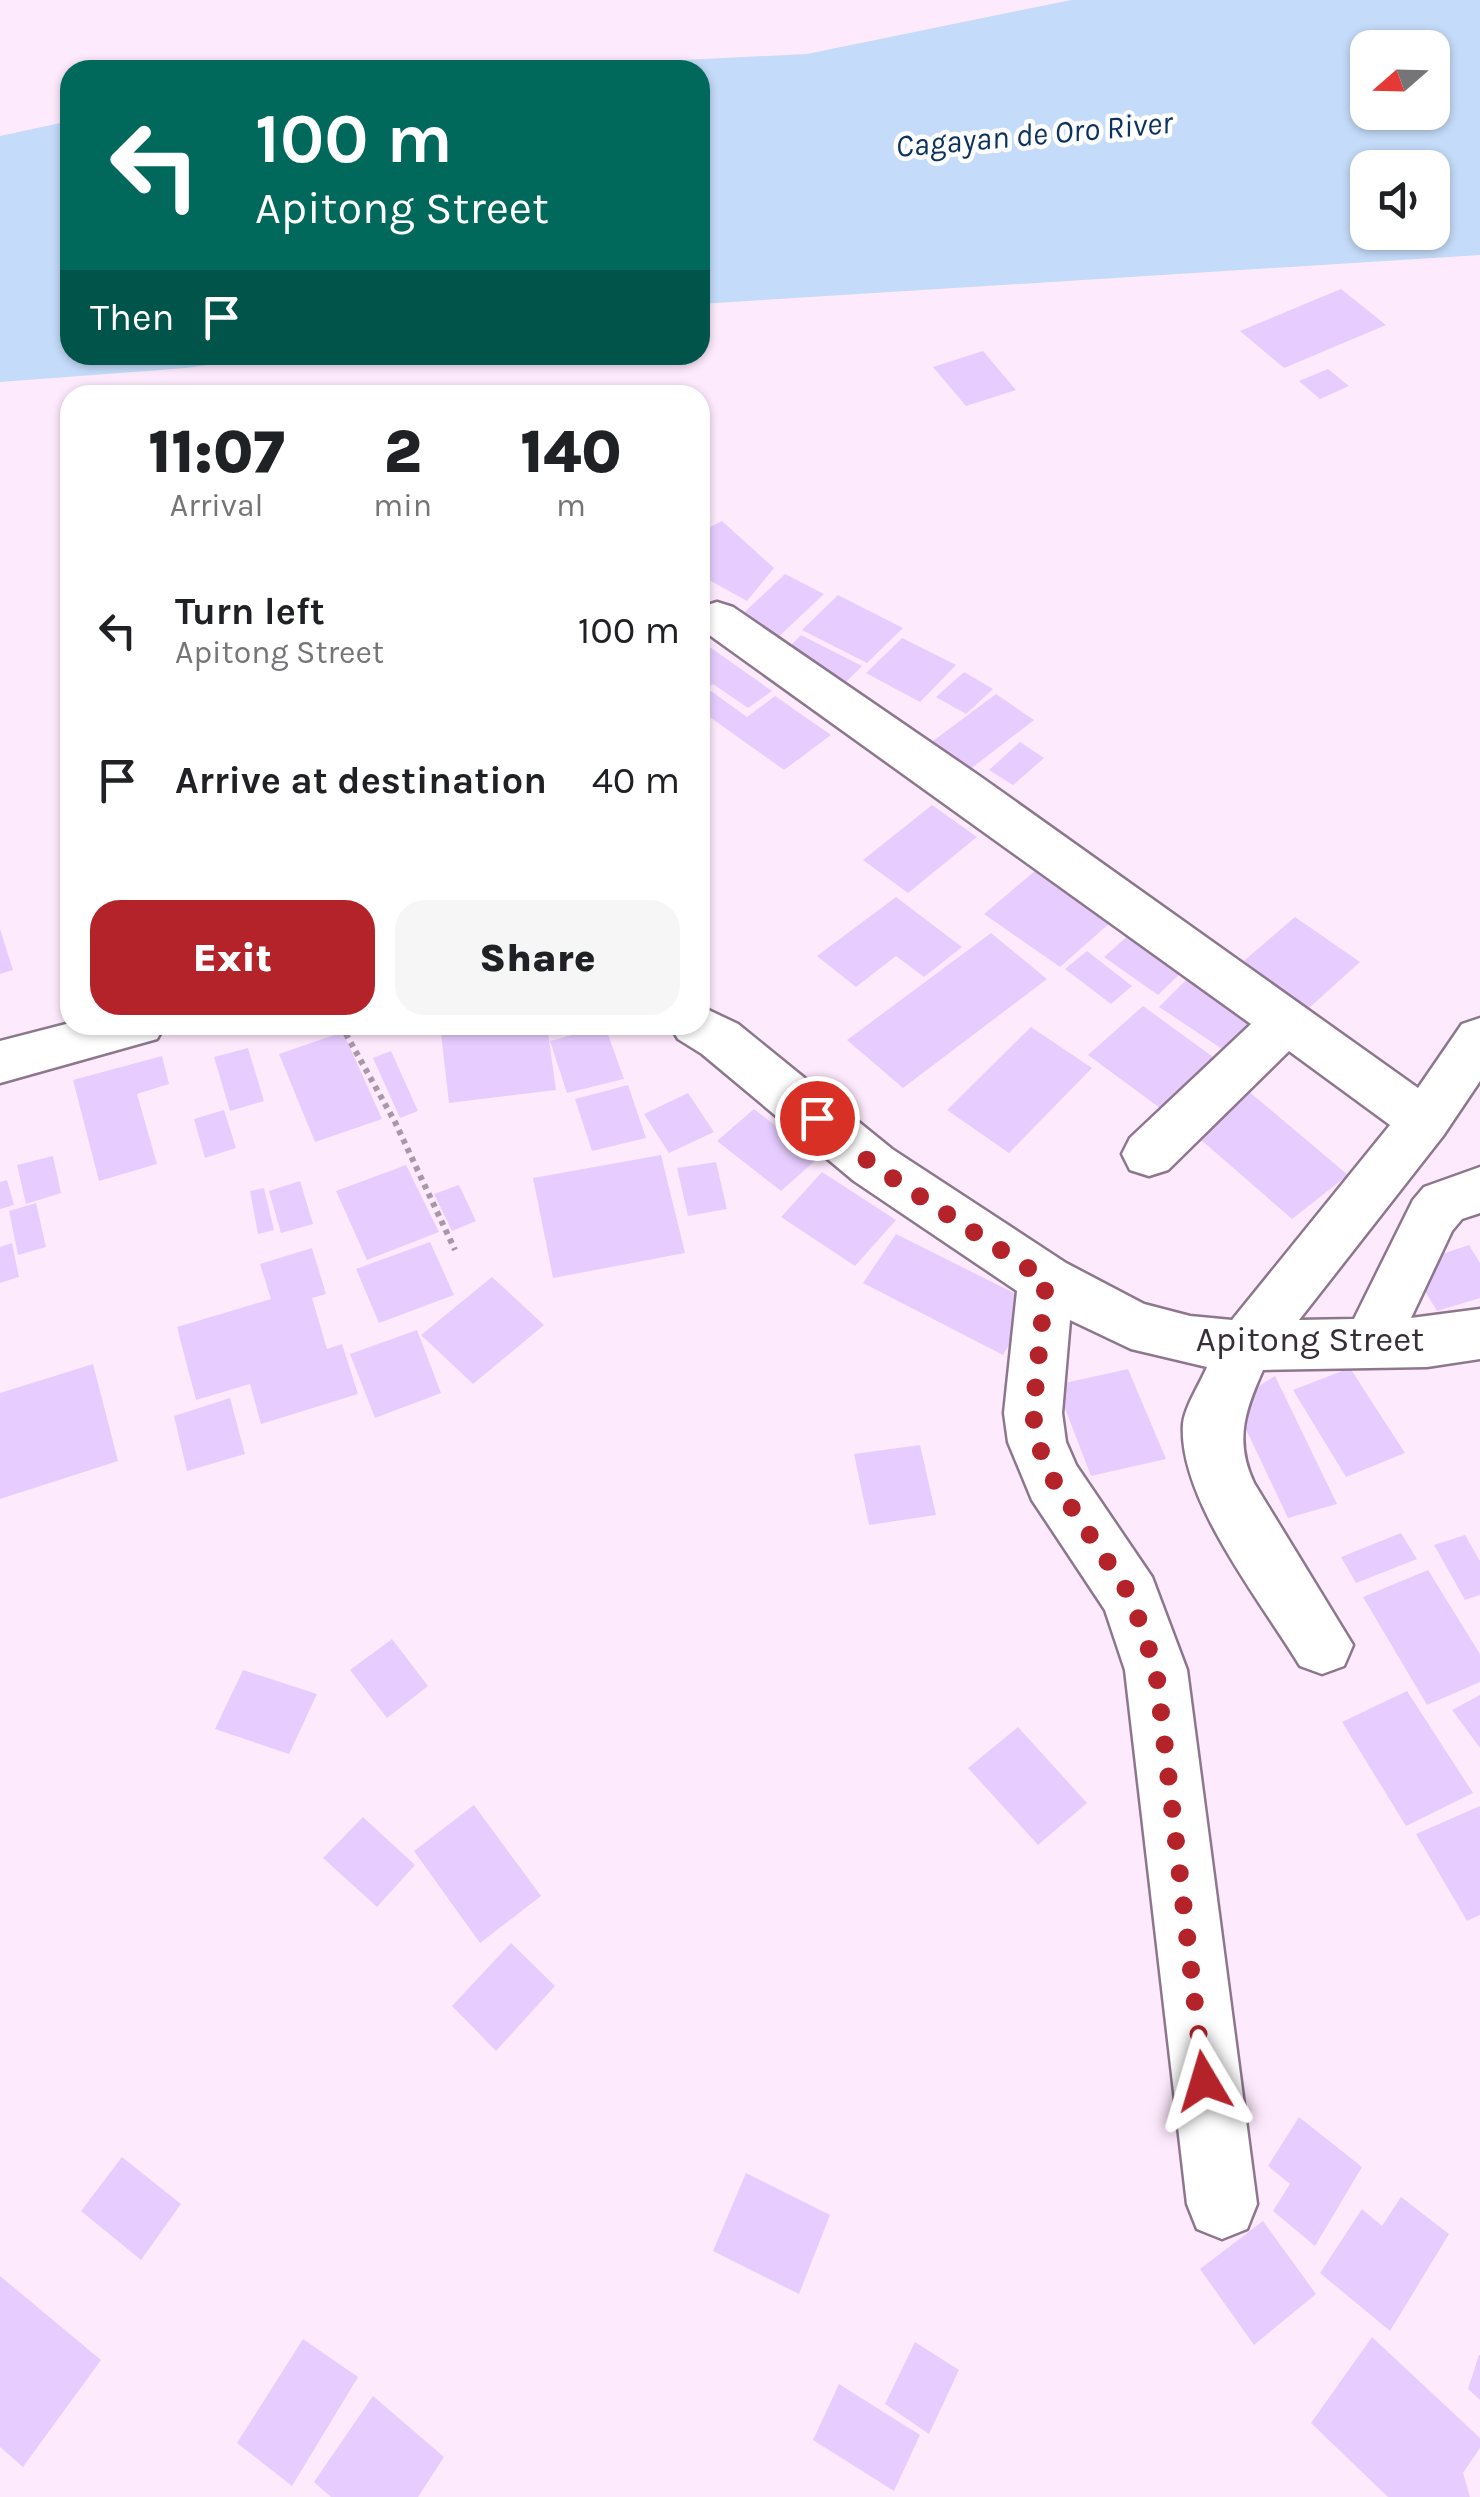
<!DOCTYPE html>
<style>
body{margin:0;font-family:Karla,sans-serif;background:#f6f6f6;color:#202124;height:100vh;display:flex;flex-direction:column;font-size:38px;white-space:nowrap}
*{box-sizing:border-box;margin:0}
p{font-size:32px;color:#757577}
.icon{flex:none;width:55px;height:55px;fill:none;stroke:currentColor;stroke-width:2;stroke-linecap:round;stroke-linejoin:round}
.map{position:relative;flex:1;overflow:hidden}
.sheet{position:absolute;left:60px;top:385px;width:650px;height:650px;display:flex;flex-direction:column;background:#fff;border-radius:30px;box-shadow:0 2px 8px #0004}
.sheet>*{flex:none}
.top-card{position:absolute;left:60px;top:60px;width:650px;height:305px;border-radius:30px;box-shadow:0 2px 8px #0004;background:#00695c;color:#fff;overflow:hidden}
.needle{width:65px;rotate:250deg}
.controls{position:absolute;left:1350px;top:30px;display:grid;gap:20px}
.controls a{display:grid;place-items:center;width:100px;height:100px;border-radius:20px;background:#fff;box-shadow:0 2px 8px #0004;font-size:50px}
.pin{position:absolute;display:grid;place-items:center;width:85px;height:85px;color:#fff;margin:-42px;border:5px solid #fff;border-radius:50%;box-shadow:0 2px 10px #0007}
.me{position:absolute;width:110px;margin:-55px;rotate:353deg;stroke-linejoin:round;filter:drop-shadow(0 0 8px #0008)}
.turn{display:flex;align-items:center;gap:35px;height:210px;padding:0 30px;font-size:45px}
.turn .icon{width:130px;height:130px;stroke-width:2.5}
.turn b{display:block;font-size:70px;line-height:85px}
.then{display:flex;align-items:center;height:95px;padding:0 30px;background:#0003;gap:20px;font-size:38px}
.eta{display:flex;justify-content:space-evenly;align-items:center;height:170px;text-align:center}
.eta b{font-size:60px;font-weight:800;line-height:70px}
.cta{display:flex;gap:20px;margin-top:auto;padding:20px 30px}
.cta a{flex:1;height:115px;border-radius:30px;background:#b4232a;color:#fff;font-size:40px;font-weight:800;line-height:115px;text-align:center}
.cta a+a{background:#f6f6f6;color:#202124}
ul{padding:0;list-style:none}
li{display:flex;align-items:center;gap:30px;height:150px;padding:0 30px}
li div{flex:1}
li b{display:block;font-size:38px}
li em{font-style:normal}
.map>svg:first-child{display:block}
.water{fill:#c4dbf9;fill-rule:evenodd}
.building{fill:#e7cdff}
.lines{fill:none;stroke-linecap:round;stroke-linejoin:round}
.minor-casing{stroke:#8c778c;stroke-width:5}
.path{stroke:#a798a7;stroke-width:6;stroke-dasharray:5 5;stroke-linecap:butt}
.minor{fill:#fff;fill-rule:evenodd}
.route{stroke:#b4232a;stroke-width:18;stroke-dasharray:0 32.4}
.labels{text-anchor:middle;stroke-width:9;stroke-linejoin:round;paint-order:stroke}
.far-water-label{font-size:32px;font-style:italic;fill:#0c335f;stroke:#fff}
.street-label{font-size:35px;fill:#372e37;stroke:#fff}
</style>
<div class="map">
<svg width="1480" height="2497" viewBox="0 0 1480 2497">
<rect width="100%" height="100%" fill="#feeafd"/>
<path class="water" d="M1071 0H1480V255L700 304V70H483L807 54ZM1368 48H1432V112H1368ZM1368 168H1432V232H1368Z
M70 121V355H282L186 368 0 382V136Z"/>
<path class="building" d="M1341 289 1386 325 1284 368 1240 331Z
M983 351 1016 390 966 406 933 367Z
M1328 369 1349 386 1320 399 1299 381Z
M722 521 774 568 747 601 700 575V532Z
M785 574 824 594 773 642 734 622Z
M838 595 903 628 867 663 802 630Z
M801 635 862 666 846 682 785 651Z
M902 638 956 665 920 702 866 673Z
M704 643 772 691 748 708 713 684 700 693V646Z
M964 672 993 689 966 714 936 697Z
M711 691 747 717 775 696 831 735 784 770 700 710V700Z
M996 694 1034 720 964 774 925 747Z
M1020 742 1044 758 1013 785 989 770Z
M932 805 977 837 908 893 863 860Z
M1035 871 1111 922 1060 967 984 914Z
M896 897 962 947 924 977 896 956 856 987 817 956Z
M1295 917 1360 962 1298 1018 1232 971Z
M0 929 13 970 0 974Z
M991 933 1047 979 903 1088 847 1040Z
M1131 933 1184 970 1158 995 1104 957Z
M1087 951 1132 986 1111 1004 1065 969Z
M1191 975 1257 1018 1225 1051 1159 1007Z
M1143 1006 1220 1062 1164 1111 1088 1055Z
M440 1025H547L556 1090 449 1103Z
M605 1026 624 1079 567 1093 550 1041Z
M1031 1027 1092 1068 1009 1153 947 1110Z
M343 1032 382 1119 315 1142 279 1054Z
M248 1048 264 1101 230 1111 214 1057Z
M391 1051 418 1111 400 1118 373 1058Z
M162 1056 169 1084 137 1094 157 1164 99 1181 73 1080Z
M1240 1084 1348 1175 1292 1219 1185 1126Z
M628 1085 646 1138 592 1151 575 1099Z
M688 1093 714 1132 669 1153 644 1114Z
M754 1109 818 1158 781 1191 717 1141Z
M224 1110 236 1148 205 1158 194 1119Z
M661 1155 685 1253 553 1278 533 1178Z
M53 1156 61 1193 26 1204 17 1165Z
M716 1162 727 1209 688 1216 677 1168Z
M406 1165 439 1232 367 1260 336 1191Z
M822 1172 896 1220 855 1266 781 1217Z
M7 1180 14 1205 0 1209V1182Z
M300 1181 313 1224 281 1233 269 1191Z
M459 1185 476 1221 452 1231 434 1194Z
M264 1188 274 1230 258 1234 250 1191Z
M36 1203 46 1247 18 1255 9 1211Z
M896 1234 1034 1303 1003 1355 863 1283Z
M430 1242 454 1295 379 1323 356 1269Z
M12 1243 19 1277 0 1283V1247Z
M1469 1245 1480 1263V1298L1437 1311 1409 1265Z
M312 1248 326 1294 312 1298 327 1349 342 1344 358 1394 261 1424 250 1384 196 1400 177 1327 271 1299 260 1264Z
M492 1277 544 1325 473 1384 421 1335Z
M417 1330 441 1393 375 1418 350 1354Z
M93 1364 118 1461 0 1499V1393Z
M1350 1368 1405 1453 1346 1477 1293 1390Z
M1128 1369 1166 1459 1091 1476 1056 1385Z
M1275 1376 1337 1504 1288 1518 1233 1402Z
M230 1398 245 1454 187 1471 174 1416Z
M920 1445 936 1515 869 1525 854 1454Z
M1401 1533 1417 1559 1356 1583 1341 1557Z
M1465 1535 1480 1561V1595L1465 1600 1434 1545Z
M1428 1570 1480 1654V1682L1427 1705 1363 1597Z
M392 1639 428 1686 387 1718 350 1670Z
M243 1670 317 1694 289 1754 215 1729Z
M1407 1691 1473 1793 1406 1826 1342 1722Z
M1480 1695V1748L1452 1710Z
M1018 1727 1087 1803 1038 1845 968 1768Z
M474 1805 541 1896 480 1943 414 1851Z
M1480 1806V1915L1467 1921 1416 1834Z
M363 1817 415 1865 377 1907 323 1858Z
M511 1943 555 1986 496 2051 452 2006Z
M1299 2117 1362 2167 1315 2246 1273 2211 1290 2184 1268 2166Z
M122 2157 181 2204 141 2260 81 2211Z
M746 2173 830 2215 799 2294 713 2251Z
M1401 2197 1449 2234 1390 2331 1320 2273 1362 2209 1382 2226Z
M1263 2221 1316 2294 1254 2345 1200 2269Z
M0 2276 101 2360 23 2467 0 2447Z
M1372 2337 1480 2438V2448L1463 2473 1470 2497H1388L1311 2423Z
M303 2339 358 2377 292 2486 237 2443Z
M915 2342 959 2370 929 2434 885 2404Z
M1479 2355H1480V2400L1468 2389Z
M839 2384 920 2435 894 2491 813 2440Z
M373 2396 444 2457 418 2497H331L314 2482Z"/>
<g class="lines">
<defs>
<path id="minor" d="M717 602 733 607 981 777 1418 1088 1462 1024 1480 1018V1081L1443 1136 1299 1320 1354 1319 1413 1200 1424 1187 1480 1167V1213L1462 1219 1452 1231 1411 1318 1480 1309V1359L1427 1367 1263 1370C1245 1410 1234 1441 1254 1483L1353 1645 1344 1666 1322 1674 1300 1666C1262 1603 1178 1499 1183 1424 1185 1406 1200 1384 1207 1367L1131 1349 1070 1320 1062 1413 1066 1442 1076 1465 1152 1577 1187 1670 1257 2204 1247 2229 1222 2239 1197 2229 1187 2204 1125 1670 1105 1610 1032 1500 1008 1442 1004 1413 1017 1291 854 1181 702 1054 678 1039 670 1025H700V1006L738 1024 892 1149 1066 1263 1144 1304 1190 1316 1232 1320 1390 1125 1289 1051 1168 1170 1149 1176 1130 1170 1122 1154 1130 1138 1251 1024 701 629V607Z
M70 1023V1025H165L157 1039 0 1083V1041Z"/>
</defs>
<use href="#minor" class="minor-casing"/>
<path class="path" d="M341 1025 395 1122 455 1250"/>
<use href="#minor" class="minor"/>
</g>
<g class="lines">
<path class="route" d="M817 1118 873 1165 1046 1280 1033 1413 1037 1442 1054 1481 1131 1597 1156 1670 1204 2081"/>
</g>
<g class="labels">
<g class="far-water-label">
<text transform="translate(1034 134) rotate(-5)" y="11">Cagayan de Oro River</text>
</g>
<g class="street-label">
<text x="1310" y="1351">Apitong Street</text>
</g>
</g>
</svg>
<div class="controls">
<a><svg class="needle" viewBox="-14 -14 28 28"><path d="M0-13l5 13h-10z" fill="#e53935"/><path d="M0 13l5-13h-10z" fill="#757577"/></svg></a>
<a><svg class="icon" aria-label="sound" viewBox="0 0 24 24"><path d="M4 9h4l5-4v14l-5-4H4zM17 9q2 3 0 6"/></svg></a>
</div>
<div class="pin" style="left:817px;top:1118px;background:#d93025"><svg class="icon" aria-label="arrive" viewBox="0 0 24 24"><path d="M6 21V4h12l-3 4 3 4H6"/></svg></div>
<svg class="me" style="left:1204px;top:2081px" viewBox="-20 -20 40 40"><path d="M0-17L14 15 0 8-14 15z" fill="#b4232a" stroke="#fff" stroke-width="4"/></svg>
<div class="top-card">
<div class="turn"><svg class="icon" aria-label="left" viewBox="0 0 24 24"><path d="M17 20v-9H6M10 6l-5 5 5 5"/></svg><div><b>100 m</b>Apitong Street</div></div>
<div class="then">Then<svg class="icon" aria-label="arrive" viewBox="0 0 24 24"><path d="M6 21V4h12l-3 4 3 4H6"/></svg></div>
</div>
<section class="sheet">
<div class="eta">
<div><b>11:07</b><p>Arrival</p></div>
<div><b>2</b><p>min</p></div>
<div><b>140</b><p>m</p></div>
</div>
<ul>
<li><svg class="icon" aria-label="left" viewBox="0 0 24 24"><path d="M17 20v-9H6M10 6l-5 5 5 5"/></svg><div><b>Turn left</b><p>Apitong Street</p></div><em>100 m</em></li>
<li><svg class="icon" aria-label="arrive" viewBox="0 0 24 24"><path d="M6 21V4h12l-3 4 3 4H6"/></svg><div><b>Arrive at destination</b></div><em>40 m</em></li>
</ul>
<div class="cta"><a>Exit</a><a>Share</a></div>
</section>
</div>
